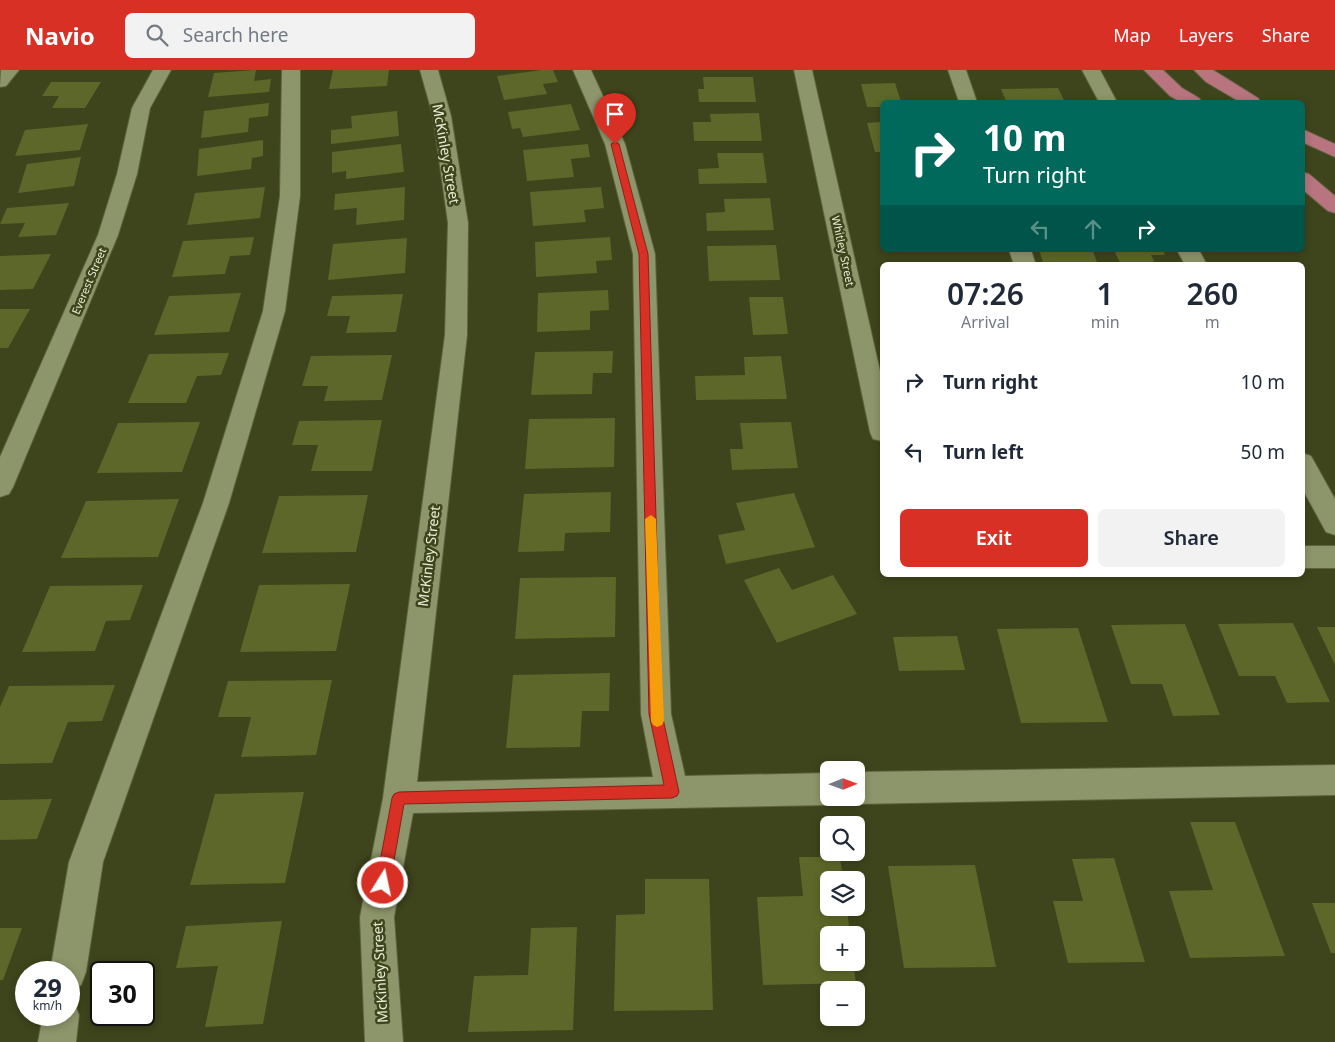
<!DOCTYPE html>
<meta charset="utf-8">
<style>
body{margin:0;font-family:"Noto Sans",sans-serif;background:#f2f2f3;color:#1f2937;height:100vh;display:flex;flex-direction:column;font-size:19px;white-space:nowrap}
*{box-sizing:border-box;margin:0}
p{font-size:16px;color:#747a83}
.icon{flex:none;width:28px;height:28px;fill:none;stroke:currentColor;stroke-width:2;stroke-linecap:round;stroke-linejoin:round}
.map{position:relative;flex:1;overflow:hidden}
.sheet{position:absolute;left:880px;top:192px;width:425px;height:315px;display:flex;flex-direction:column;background:#fff;border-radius:8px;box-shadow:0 2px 8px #0003}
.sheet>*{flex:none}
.top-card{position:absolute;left:880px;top:30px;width:425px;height:152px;border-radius:8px;box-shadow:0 2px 8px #0003;background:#00695c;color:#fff;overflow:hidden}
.needle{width:32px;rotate:89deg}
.fabs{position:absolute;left:820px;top:691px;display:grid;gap:10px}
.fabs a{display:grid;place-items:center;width:45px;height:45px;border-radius:8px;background:#fff;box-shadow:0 2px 8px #0003;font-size:25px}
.speed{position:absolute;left:15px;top:891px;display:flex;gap:10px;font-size:25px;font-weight:700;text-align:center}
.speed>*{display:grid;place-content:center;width:65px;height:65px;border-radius:50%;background:#fff;box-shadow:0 2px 8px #0003;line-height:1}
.speed small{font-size:12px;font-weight:400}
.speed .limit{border:2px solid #111;border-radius:8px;background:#fff;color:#111}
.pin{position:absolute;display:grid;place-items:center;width:42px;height:42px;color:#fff;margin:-51px -21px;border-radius:50% 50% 50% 0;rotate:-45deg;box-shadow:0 0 5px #0007}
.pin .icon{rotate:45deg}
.me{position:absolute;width:55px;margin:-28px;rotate:10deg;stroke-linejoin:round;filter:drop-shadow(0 0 4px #0008)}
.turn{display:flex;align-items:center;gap:18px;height:105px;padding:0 20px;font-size:22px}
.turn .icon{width:65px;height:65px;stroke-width:2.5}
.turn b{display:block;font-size:35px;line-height:42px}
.lanes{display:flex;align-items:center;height:48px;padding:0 20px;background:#0003;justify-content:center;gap:25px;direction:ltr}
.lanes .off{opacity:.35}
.eta{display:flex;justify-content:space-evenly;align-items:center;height:85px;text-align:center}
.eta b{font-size:30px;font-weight:600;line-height:35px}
.action{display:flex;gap:10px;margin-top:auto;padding:10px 20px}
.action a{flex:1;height:58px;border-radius:8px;background:#d93025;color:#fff;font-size:20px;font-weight:600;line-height:58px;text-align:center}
.action a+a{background:#f2f2f3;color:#1f2937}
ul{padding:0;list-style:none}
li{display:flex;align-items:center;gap:15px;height:70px;padding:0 20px}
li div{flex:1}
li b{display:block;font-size:19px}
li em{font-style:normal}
header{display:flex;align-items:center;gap:30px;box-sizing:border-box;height:70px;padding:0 25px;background:#d93025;color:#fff}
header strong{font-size:24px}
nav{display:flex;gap:28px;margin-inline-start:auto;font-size:18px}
.search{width:350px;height:45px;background:#f2f2f3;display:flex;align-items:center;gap:12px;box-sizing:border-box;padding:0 18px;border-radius:8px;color:#747a83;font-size:19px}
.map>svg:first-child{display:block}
.building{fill:#5d6729}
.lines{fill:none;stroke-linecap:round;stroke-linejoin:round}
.minor-casing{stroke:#5c613c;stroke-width:2}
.major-casing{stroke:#5c613c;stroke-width:2}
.minor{fill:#8d956a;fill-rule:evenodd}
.major{fill:#b8747f;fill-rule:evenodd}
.route{fill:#d93025;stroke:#8d1f18}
.slow{fill:#f59e0b}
.labels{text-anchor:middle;stroke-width:5;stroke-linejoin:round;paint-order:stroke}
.far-street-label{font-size:11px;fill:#e9eed7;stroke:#3e441b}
.street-label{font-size:14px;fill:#e9eed7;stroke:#3e441b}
</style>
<header>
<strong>Navio</strong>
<div class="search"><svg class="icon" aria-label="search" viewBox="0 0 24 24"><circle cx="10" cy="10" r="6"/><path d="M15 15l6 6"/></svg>Search here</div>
<nav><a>Map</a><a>Layers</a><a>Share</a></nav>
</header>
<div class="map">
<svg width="1335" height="972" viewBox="0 0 1335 972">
<rect width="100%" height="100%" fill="#3e441b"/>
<path class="building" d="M254 0H256L254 11 271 9 269 22 208 27 214 3Z
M333 0H389L387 16 329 19Z
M542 0H553L558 12 543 14 547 24 504 30 497 6Z
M703 7H753L756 32H699L698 19H704Z
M51 12H101L85 38H52L59 26H42Z
M895 13 901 32H882V37H867L861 14Z
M1058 18 1065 32 1006 31 1001 19Z
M269 33 268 46 249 48 248 62 201 68 204 41Z
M571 34 580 60 523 67 520 58 512 59 508 42Z
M397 41 399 66 331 74V60L352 58 351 46Z
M759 43 762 71H694L693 52H711L710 44Z
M882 52V82H875L867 53Z
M88 54 80 80 15 86 25 60Z
M263 70V86L252 88 251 99 197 106 199 79Z
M401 74 404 102 346 109V101L332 103V82Z
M588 74 590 87 571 89 574 107 527 111 523 80Z
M717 83H763L767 113 699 114 698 99 719 98Z
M81 87 74 116 18 123 27 94Z
M265 117 260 148 187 155 195 123Z
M405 117 404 150 356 155 357 138 334 140 335 124Z
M601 117 604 138 584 140 586 152 533 156 530 122Z
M770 128 774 160 707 161 706 143 725 142 724 129Z
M69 133 56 165 18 167 25 153 0 154 7 138Z
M254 167 250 185 230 186 225 204 172 207 183 171Z
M610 167 612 190 596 191 597 203 536 207 535 172Z
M407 168 405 203 328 210 333 174Z
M776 175 780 210 709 211 707 176Z
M1039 180 1093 181 1098 195H1044Z
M1114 180H1163L1165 185H1151L1156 195H1121Z
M51 184 33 219 0 220V186Z
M608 220 609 240 590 241V260L537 262 538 223Z
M241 223 229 262 154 265 169 226Z
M403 224 396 262 346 263 350 246H327L332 226Z
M749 227H783L788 264 753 265Z
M0 239H30L8 278H0Z
M613 281 612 303H593L592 324 531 325 535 282Z
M229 283 221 305 197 306 186 333H128L149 284Z
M392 285 382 330 324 331 328 316H302L311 286Z
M781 286 787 329 696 330 695 306 745 305 744 287Z
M615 348 614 397 525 399 529 349Z
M382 350 372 401H311L318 375H292L299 351Z
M200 352 182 402 97 403 118 353Z
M791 352 798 398 732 400 730 379H743L740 353Z
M611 422 610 462 565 463 564 481 518 482 524 424Z
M794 423 815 477 726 494 718 465 745 460 736 433Z
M368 425 356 482 262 483 279 426Z
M179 429 158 487 61 488 86 431Z
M779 498 792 520 833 505 857 544 777 573 744 510Z
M616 507 615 567 515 569 520 508Z
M350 514 336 581 240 582 259 515Z
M143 515 130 550 106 551 95 581 22 582 50 516Z
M1293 553 1330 632 1287 633 1275 606H1239L1218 554Z
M1185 554 1220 645 1173 646 1162 614H1131L1111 555Z
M1317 557H1335V595Z
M1078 558 1108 652 1021 653 997 559Z
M957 566 965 600 899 601 893 567Z
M610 603 609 641H582L580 677 506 678 513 605Z
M332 610 316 685 241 687 251 647H218L228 611Z
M115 615 102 651 68 652 52 693 0 694V637L9 616Z
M304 722 285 813 190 815 215 724Z
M52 729 37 769 0 770V730Z
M1190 752H1235L1285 886 1190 888 1169 821 1213 820Z
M799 787H840L843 810H829V838H847L850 865H829V892H853L856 913 763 915 757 827 803 826Z
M1114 788 1145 892 1068 893 1053 831H1083L1072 789Z
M975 795 996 897 904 898 888 796Z
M645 809H709L713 940 614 941 616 845 645 844Z
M1312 833H1335V883H1331Z
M282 851 263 954 205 957 218 896 176 898 186 856Z
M577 857 573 960 468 962 474 906 528 905 531 858Z
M0 858H22L3 910H0Z"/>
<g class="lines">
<defs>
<path id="minor" d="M1 0H19L6 16 0 17Z
M153 0H171L150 38 137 104 118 165 13 417 9 424 0 427V387L98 165 117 104 132 38Z
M282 0H300V126L285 241 229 433 103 792 86 902 81 915 69 920V902H50L69 792 203 433 263 241 280 126Z
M420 0H438L451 46 468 153 467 265 417 712 653 707 641 644 633 184 605 74 573 0H591L625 74 655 184 671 644 685 706 829 703V728H841L840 730 829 735 413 743 394 847 403 972H365L360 847 383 728 445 265 448 153 433 46Z
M794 0H812L882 310V371L873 369 870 362Z
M948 0H966L977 32H959Z
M1082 0H1100L1117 32H1099Z
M1009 180H1031L1036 195H1014Z
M1177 180H1199L1207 195H1185Z
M1302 383 1311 386 1335 429V465L1326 462 1302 418Z
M1302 476H1335V498H1302Z
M1335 695V725L856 734 844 728H856V702Z
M69 930 74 932 79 945 76 972H38L43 945H69Z"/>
<path id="major" d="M1144 0H1163L1182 18 1199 28 1202 32H1181L1170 26Z
M1194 0H1213L1258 28 1261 32H1240L1206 12Z
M1302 59 1335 74V87L1302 72Z
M1302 102 1309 104 1335 126V143L1328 141 1302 119Z"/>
</defs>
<use href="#minor" class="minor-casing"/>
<use href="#major" class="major-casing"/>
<use href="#minor" class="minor"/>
<use href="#major" class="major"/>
</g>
<path class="route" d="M615 72 619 74 648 184 662 644 679 722 677 726 672 728 404 734 390 813 388 818 383 820 378 818 376 813 392 728 394 724 399 722 664 715 649 644 639 184 611 74Z"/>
<path class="slow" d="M651 445 656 449 664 651 662 655 657 657 653 655 651 651 645 449Z"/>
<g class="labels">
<g class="far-street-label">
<text transform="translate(843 181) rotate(78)" y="4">Whitley Street</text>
<text transform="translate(89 211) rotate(-67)" y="4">Everest Street</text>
</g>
<g class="street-label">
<text transform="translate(446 84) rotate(80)" y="5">McKinley Street</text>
<text transform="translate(429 486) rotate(-83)" y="5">McKinley Street</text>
<text transform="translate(380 902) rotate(-93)" y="5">McKinley Street</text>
</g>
</g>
</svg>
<div class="fabs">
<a><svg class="needle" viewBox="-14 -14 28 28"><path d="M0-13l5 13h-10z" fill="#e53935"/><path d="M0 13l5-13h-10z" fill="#747a83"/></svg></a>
<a><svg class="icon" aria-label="search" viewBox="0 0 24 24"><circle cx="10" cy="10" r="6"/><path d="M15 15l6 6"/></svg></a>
<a><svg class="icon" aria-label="layers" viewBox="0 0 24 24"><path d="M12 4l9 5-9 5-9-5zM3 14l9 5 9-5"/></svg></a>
<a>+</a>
<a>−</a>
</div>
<div class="speed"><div>29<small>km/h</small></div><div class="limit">30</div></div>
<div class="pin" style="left:615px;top:74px;background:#d93025"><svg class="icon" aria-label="arrive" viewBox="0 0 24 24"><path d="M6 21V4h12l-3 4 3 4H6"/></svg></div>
<svg class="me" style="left:383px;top:813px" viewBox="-20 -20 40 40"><circle r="17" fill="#d93025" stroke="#fff" stroke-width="3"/><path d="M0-11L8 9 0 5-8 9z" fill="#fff"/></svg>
<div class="top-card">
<div class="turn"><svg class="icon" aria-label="right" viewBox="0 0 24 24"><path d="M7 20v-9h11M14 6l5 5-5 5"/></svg><div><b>10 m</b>Turn right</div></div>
<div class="lanes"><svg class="icon off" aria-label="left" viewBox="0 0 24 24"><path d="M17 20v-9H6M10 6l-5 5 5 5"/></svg><svg class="icon off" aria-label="ahead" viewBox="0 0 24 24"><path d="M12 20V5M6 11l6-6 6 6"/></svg><svg class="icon" aria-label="right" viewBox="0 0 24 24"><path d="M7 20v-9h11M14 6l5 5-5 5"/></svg></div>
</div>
<section class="sheet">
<div class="eta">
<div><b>07:26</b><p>Arrival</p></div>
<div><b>1</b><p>min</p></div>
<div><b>260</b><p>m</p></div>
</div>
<ul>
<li><svg class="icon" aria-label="right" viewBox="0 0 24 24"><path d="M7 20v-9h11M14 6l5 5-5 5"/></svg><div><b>Turn right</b></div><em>10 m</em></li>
<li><svg class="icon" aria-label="left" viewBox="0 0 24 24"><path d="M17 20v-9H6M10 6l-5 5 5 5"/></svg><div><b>Turn left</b></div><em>50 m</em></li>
</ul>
<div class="action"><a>Exit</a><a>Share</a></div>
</section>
</div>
